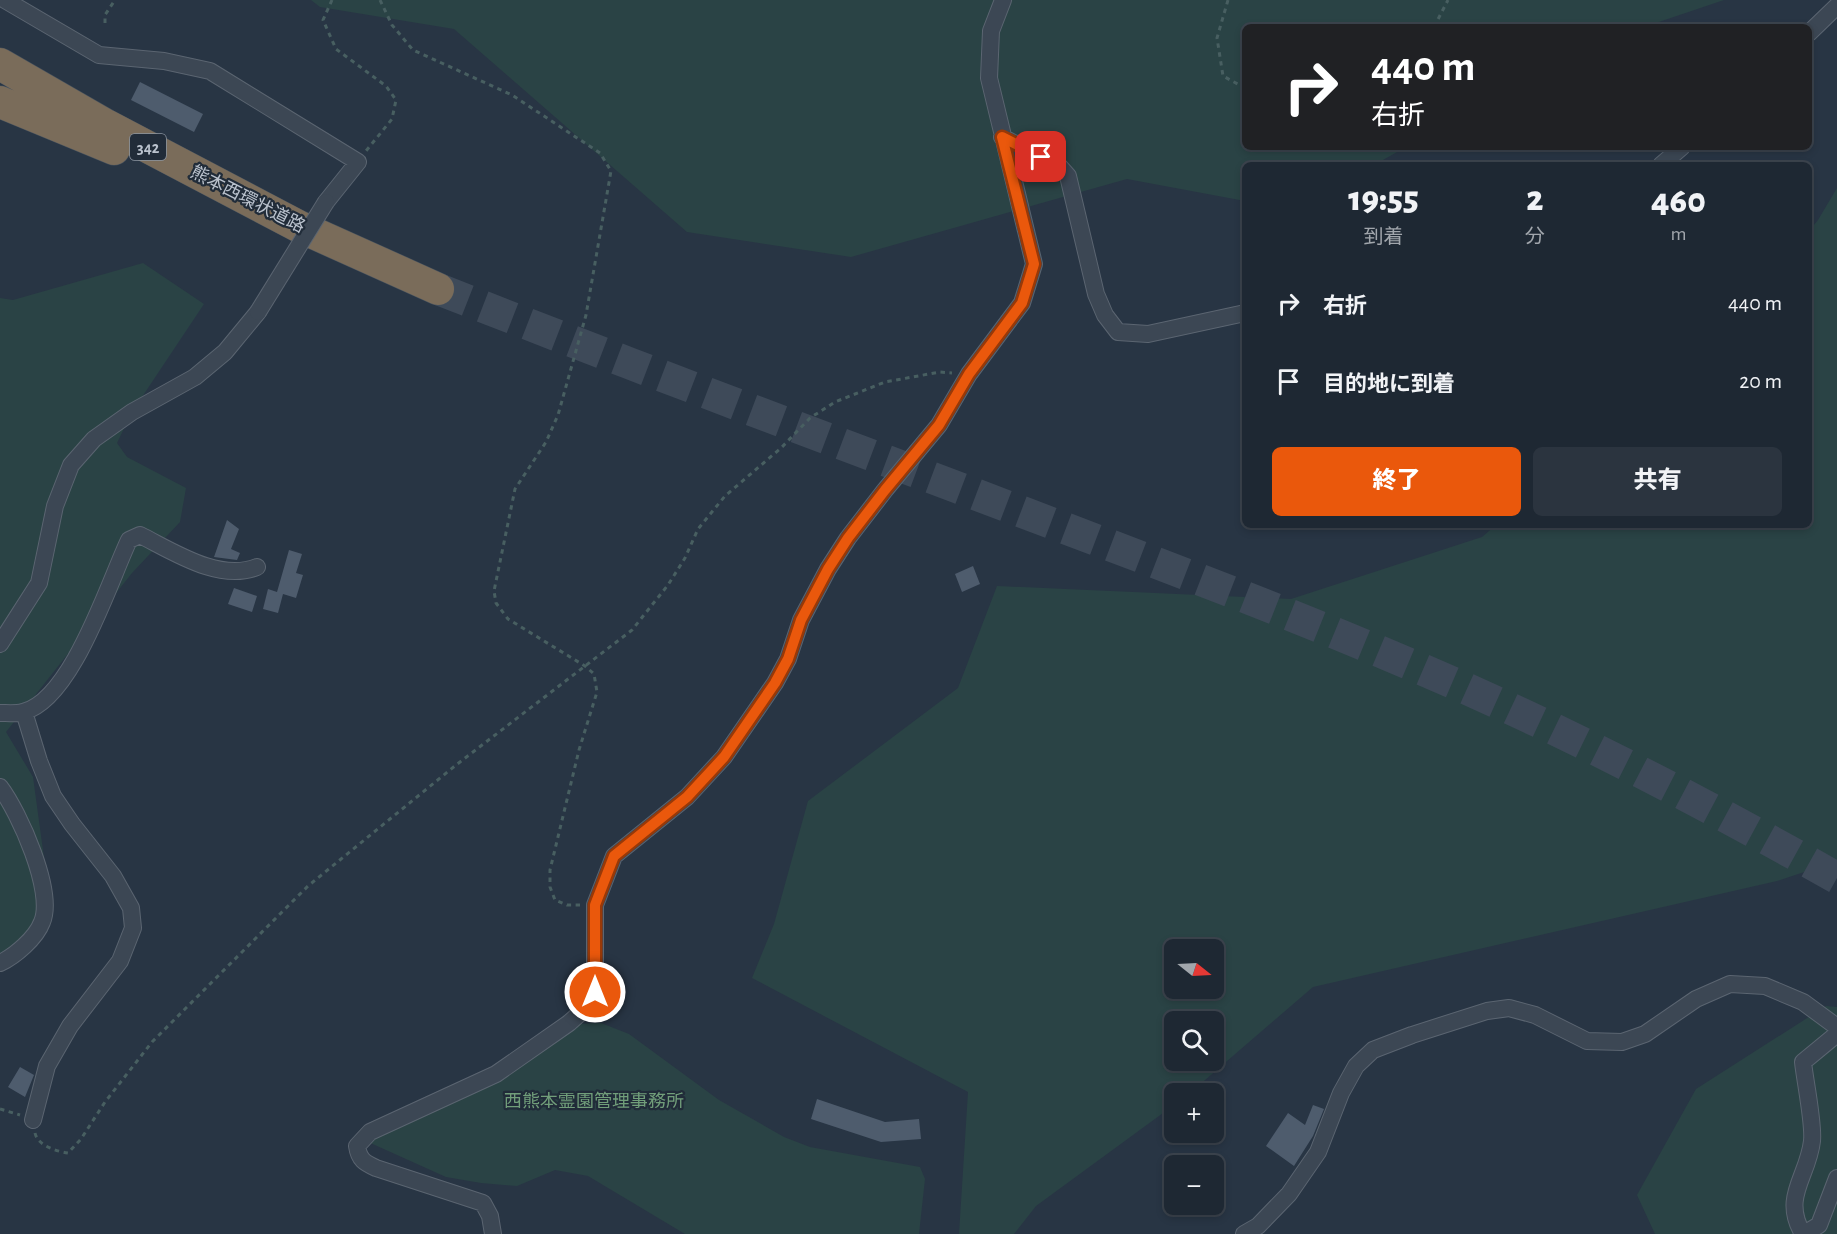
<!DOCTYPE html>
<html lang="ja">
<meta charset="utf-8">
<style>
body{margin:0;font-family:"Alegreya Sans","Noto Sans JP",sans-serif;background:#2b343f;color:#f1f3f6;height:100vh;display:flex;flex-direction:column;font-size:22px;white-space:nowrap}
*{box-sizing:border-box;margin:0}
p{font-size:20px;color:#a1a6ac}
.icon{flex:none;width:33px;height:33px;fill:none;stroke:currentColor;stroke-width:2;stroke-linecap:round;stroke-linejoin:round}
.map{position:relative;flex:1;overflow:hidden}
.side{position:absolute;left:1242px;top:162px;width:570px;height:366px;display:flex;flex-direction:column;background:#1e2833;border-radius:9px;box-shadow:0 3px 9px #0003,0 0 0 2px #3c444e}
.side>*{flex:none}
.guide{position:absolute;left:1242px;top:24px;width:570px;height:126px;border-radius:9px;box-shadow:0 3px 9px #0003,0 0 0 2px #3c444e;background:#202124;color:#fff;overflow:hidden}
.needle{width:39px;rotate:108deg}
.controls{position:absolute;left:1164px;top:939px;display:grid;gap:12px}
.controls a{display:grid;place-items:center;width:60px;height:60px;border-radius:9px;background:#1e2833;box-shadow:0 3px 9px #0003,0 0 0 2px #3c444e;font-size:30px}
.pin{position:absolute;display:grid;place-items:center;width:51px;height:51px;color:#fff;margin:-26px;border-radius:12px;box-shadow:0 3px 9px #0006}
.me{position:absolute;width:66px;margin:-33px;rotate:0deg;stroke-linejoin:round;filter:drop-shadow(0 0 4px #0008)}
.turn{display:flex;align-items:center;gap:21px;height:126px;padding:0 30px;font-size:27px}
.turn .icon{width:78px;height:78px;stroke-width:2.5}
.turn b{display:block;font-size:42px;line-height:51px}
.eta{display:flex;justify-content:space-evenly;align-items:center;height:102px;text-align:center}
.eta b{font-size:36px;font-weight:800;line-height:42px}
.button{display:flex;gap:12px;margin-top:auto;padding:12px 30px}
.button a{flex:1;height:69px;border-radius:9px;background:#ea580c;color:#fff;font-size:24px;font-weight:800;line-height:69px;text-align:center}
.button a+a{background:#2b343f;color:#f1f3f6}
ul{padding:0;list-style:none}
li{display:flex;align-items:center;gap:18px;height:78px;padding:0 30px}
li div{flex:1}
li b{display:block;font-size:22px}
li em{font-style:normal}
.map>svg:first-child{display:block}
.green{fill:#2a4345;fill-rule:evenodd}
.building{fill:#4e5c6d}
.lines{fill:none;stroke-linecap:round;stroke-linejoin:round}
.motorway-tunnel{stroke:#3e4a59;stroke-width:32;stroke-dasharray:32 16;stroke-linecap:butt}
.minor-casing{stroke:#5b6571;stroke-width:18}
.motorway-casing{stroke:#47525e;stroke-width:33}
.path{stroke:#485f61;stroke-width:3;stroke-dasharray:4.5 4.5;stroke-linecap:butt}
.minor{stroke:#3c4754;stroke-width:16}
.motorway{stroke:#7a6c5a;stroke-width:32}
.minor-bridge-casing{stroke:#5b6571;stroke-width:18;stroke-linecap:butt}
.minor-bridge{stroke:#3c4754;stroke-width:16}
.route-casing{stroke:#983908;stroke-width:15}
.route{stroke:#ea580c;stroke-width:10}
.labels{text-anchor:middle;stroke-width:4.5;stroke-linejoin:round;paint-order:stroke}
.shield{fill:#212c39;stroke:#8c95a1;stroke-width:1.5}
.shield-label{font-size:16px;font-weight:bold;fill:#bac2cd}
.street-label{font-size:18px;fill:#bac2cd;stroke:#212c39}
.park-label{font-size:18px;fill:#719e7a;stroke:#212c39}
</style>
<div class="map">
<svg width="1837" height="1234" viewBox="0 0 1837 1234">
<rect width="100%" height="100%" fill="#283544"/>
<path class="green" d="M311 0H1724L1644 27H1245V147H1406L1374 165H1245V201L1127 179 851 257 687 232 454 29 320 7Z
M1837 188V861L1777 881 1313 987 1190 1093 1174 1094V1105L1036 1206 1014 1234H959L968 1092 752 978 774 924 808 801 958 688 997 586 1291 599 1482 537 1496 525H1809V231L1818 220ZM1174 950H1214V988H1174ZM1174 1022H1214V1060H1174Z
M143 263 204 304 132 412 117 443 127 457 186 488 180 522 132 573 6 732 33 777 51 909 0 969V298L13 300Z
M1826 1006 1837 1007V1234H1655L1637 1195 1696 1089Z
M601 1023 629 1034 719 1100 784 1137 810 1147 920 1167 925 1179 919 1234H685L588 1176 555 1170 517 1186 481 1183 446 1177 366 1141 575 1024Z"/>
<path class="building" d="M140 82 203 114 194 132 131 100Z
M227 520 239 529 231 549 240 553 237 560 214 557Z
M289 550 302 554 296 573 303 575 296 598 283 594 278 613 263 609 268 589 277 592Z
M973 566 980 584 962 592 955 574Z
M234 588 257 596 252 612 228 604Z
M20 1067 34 1075 25 1097 8 1087Z
M817 1099 885 1122 919 1119 921 1139 881 1142 811 1119Z
M1313 1105 1324 1109 1313 1136 1294 1166 1266 1146 1288 1113 1305 1125Z"/>
<g class="lines">
<path class="motorway-tunnel" d="M438 289C611 357 785 423 959 488 1111 546 1264 602 1414 666 1559 727 1700 801 1837 878"/>
<defs>
<path id="minor" d="M5 0 99 55 164 61 210 71 358 162 326 202
M1809 33 1837 6
M1002 137 1060 167 1068 176 1096 294 1105 315 1118 332 1148 334 1245 313
M1661 165 1682 147
M0 644 39 583 55 506 71 465 94 439 132 412 195 377 225 352 258 312
M24 712 39 761 53 796 72 824 113 876 131 908 133 928 120 961 70 1026 47 1066 33 1120
M0 713C7 713 16 714 23 712 72 700 109 582 129 540L140 535C174 552 219 582 257 567
M0 787C19 812 55 892 42 922 36 938 15 956 0 963
M493 1234 490 1216 483 1203 376 1168C365 1163 359 1160 357 1146L370 1132 496 1074 569 1023 587 1007 595 992V905L614 856 687 797 724 757 775 683 788 659 801 620 828 569 848 538 885 490 939 425 969 374 1022 303 1034 264 989 78 991 31 1003 0
M1244 1234 1258 1226 1289 1194 1318 1152 1341 1093 1356 1066 1373 1050 1412 1035 1487 1011 1509 1008 1535 1015 1587 1041 1622 1042 1645 1034 1696 999 1730 984 1765 986 1803 1002 1837 1027
M1803 1234C1781 1197 1808 1177 1812 1141 1814 1124 1805 1081 1803 1062L1837 1034
M1804 1234 1819 1225 1837 1178"/>
<path id="motorway" d="M0 64 106 125 298 226 438 289
M0 102 114 149"/>
</defs>
<use href="#minor" class="minor-casing"/>
<use href="#motorway" class="motorway-casing"/>
<path class="path" d="M332 0 323 20 336 49 386 86 396 100 392 119 366 151
M380 0 392 25 413 50 512 95 600 153 611 171 586 315 558 415 546 442 515 489 494 591 496 603 508 619 585 666 594 674 597 692 579 750 550 870V887L555 900 567 905H580
M1228 0 1217 38 1223 76 1245 88
M105 23V15L115 0
M1434 27 1448 0
M0 1109 20 1115
M35 1133C38 1146 56 1151 68 1153L81 1139 105 1102 152 1042 308 886 456 765 632 630 668 585 685 558 698 529 725 496 781 448 810 418 835 402 885 382 940 372 952 373"/>
<use href="#minor" class="minor"/>
<use href="#motorway" class="motorway"/>
<defs>
<path id="minor-bridge" d="M258 312 326 202"/>
</defs>
<use href="#minor-bridge" class="minor-bridge-casing"/>
<use href="#minor-bridge" class="minor-bridge"/>
</g>
<g class="lines">
<defs>
<path id="route" d="M595 992V905L614 856 687 797 724 757 775 683 788 659 801 620 828 569 848 538 885 490 939 425 969 374 1022 303 1034 264 1002 137 1041 157"/>
</defs>
<use href="#route" class="route-casing"/>
<use href="#route" class="route"/>
</g>
<g class="labels">
<rect class="shield" x="130" y="134" width="36" height="26" rx="4.5"/>
<g class="shield-label">
<text x="148" y="153">342</text>
</g>
<g class="street-label">
<text transform="translate(248 199) rotate(27)" y="6">熊本西環状道路</text>
</g>
<g class="park-label">
<text x="594" y="1107">西熊本霊園管理事務所</text>
</g>
</g>
</svg>
<div class="controls">
<a><svg class="needle" viewBox="-14 -14 28 28"><path d="M0-13l5 13h-10z" fill="#e53935"/><path d="M0 13l5-13h-10z" fill="#a1a6ac"/></svg></a>
<a><svg class="icon" aria-label="search" viewBox="0 0 24 24"><circle cx="10" cy="10" r="6"/><path d="M15 15l6 6"/></svg></a>
<a>+</a>
<a>−</a>
</div>
<div class="pin" style="left:1041px;top:157px;background:#d93025"><svg class="icon" aria-label="arrive" viewBox="0 0 24 24"><path d="M6 21V4h12l-3 4 3 4H6"/></svg></div>
<svg class="me" style="left:595px;top:992px" viewBox="-20 -20 40 40"><circle r="17" fill="#ea580c" stroke="#fff" stroke-width="3"/><path d="M0-11L8 9 0 5-8 9z" fill="#fff"/></svg>
<div class="guide">
<div class="turn"><svg class="icon" aria-label="right" viewBox="0 0 24 24"><path d="M7 20v-9h11M14 6l5 5-5 5"/></svg><div><b>440 m</b>右折</div></div>
</div>
<section class="side">
<div class="eta">
<div><b>19:55</b><p>到着</p></div>
<div><b>2</b><p>分</p></div>
<div><b>460</b><p>m</p></div>
</div>
<ul>
<li><svg class="icon" aria-label="right" viewBox="0 0 24 24"><path d="M7 20v-9h11M14 6l5 5-5 5"/></svg><div><b>右折</b></div><em>440 m</em></li>
<li><svg class="icon" aria-label="arrive" viewBox="0 0 24 24"><path d="M6 21V4h12l-3 4 3 4H6"/></svg><div><b>目的地に到着</b></div><em>20 m</em></li>
</ul>
<div class="button"><a>終了</a><a>共有</a></div>
</section>
</div>
